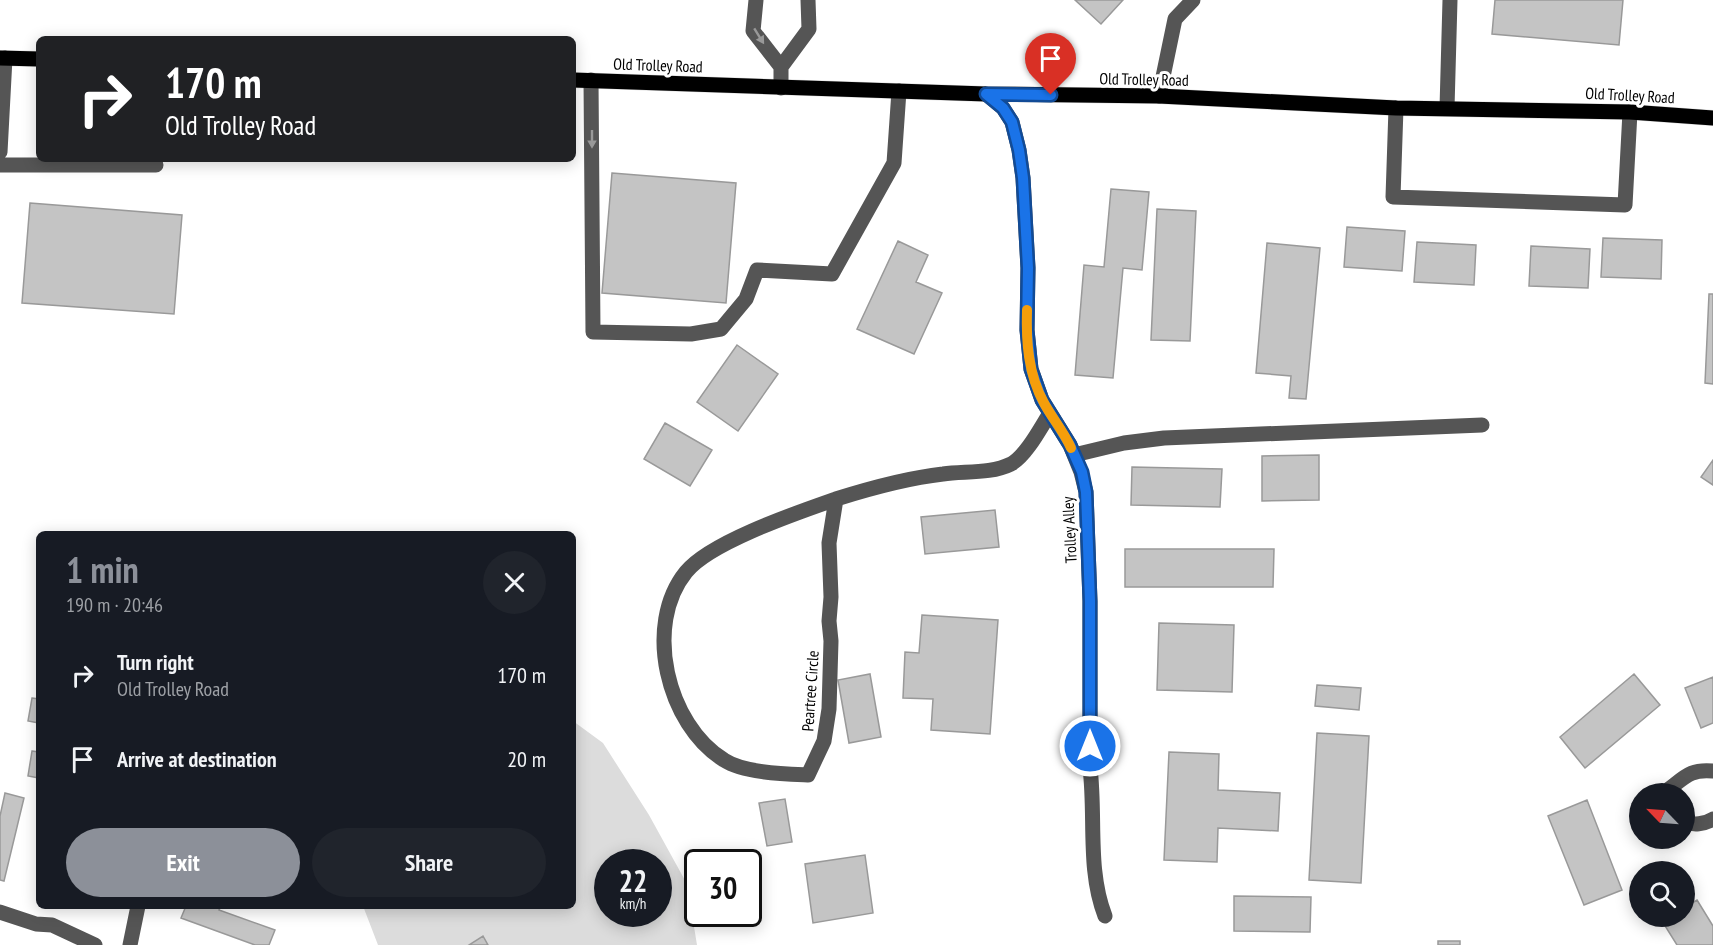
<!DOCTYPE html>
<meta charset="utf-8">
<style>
body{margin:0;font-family:"PT Sans Narrow",sans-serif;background:#20242c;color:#f1f3f6;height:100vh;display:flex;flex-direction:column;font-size:22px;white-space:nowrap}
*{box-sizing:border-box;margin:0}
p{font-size:20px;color:#9ea1a6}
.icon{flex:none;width:33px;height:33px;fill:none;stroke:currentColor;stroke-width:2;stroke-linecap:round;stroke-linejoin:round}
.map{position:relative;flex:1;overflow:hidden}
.panel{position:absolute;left:36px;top:531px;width:540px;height:378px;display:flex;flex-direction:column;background:#171b24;border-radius:9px;box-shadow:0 3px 15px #0003}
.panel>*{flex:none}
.guide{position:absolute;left:36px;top:36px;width:540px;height:126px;border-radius:9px;box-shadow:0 3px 15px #0003;background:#202124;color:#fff;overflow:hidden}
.needle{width:39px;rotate:295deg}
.tools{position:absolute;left:1629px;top:783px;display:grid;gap:12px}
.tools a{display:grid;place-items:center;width:66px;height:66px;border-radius:50%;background:#171b24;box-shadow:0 3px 15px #0003;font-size:30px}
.speed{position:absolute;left:594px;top:849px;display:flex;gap:12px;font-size:30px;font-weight:700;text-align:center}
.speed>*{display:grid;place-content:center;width:78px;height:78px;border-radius:50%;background:#171b24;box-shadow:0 3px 15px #0003;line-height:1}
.speed small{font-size:15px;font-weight:400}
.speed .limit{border:3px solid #111;border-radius:9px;background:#fff;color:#111}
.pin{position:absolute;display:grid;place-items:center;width:51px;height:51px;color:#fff;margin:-62px -26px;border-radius:50% 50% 50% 0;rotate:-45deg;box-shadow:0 0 6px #0007}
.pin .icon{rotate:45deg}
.me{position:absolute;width:66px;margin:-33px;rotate:0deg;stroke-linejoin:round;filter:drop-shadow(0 0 4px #0008)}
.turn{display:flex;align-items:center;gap:21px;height:126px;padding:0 30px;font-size:27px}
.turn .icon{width:78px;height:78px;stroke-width:2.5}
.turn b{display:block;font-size:42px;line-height:51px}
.round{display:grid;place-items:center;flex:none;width:63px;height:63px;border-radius:32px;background:#20242c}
.headline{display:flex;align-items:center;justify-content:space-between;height:102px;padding:0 30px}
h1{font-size:36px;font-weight:600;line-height:45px;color:#8c9099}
.action{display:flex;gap:12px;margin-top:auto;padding:12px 30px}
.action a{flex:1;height:69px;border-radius:36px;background:#8c9099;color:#fff;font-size:24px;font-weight:600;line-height:69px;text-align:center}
.action a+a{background:#20242c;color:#f1f3f6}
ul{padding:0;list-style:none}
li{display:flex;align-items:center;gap:18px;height:84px;padding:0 30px}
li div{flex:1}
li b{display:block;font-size:22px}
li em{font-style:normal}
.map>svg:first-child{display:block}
.green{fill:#dcdcdc;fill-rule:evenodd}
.building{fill:#c4c4c4;stroke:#999;stroke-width:1.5}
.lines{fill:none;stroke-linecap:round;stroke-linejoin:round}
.major-casing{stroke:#dbdbdb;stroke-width:16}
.minor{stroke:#555;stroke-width:15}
.major{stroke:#000;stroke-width:15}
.oneway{fill:#999}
.route-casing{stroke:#114b97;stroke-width:15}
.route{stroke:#1a73e8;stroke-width:10}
.slow{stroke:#f59e0b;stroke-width:10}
.labels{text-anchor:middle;stroke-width:6;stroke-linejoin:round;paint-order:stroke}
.street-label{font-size:16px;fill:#000;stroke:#fff}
</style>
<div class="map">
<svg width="1713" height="945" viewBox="0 0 1713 945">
<rect width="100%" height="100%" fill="#fff"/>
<path class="green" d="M573 721 603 743 649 815 687 884 697 945H378L363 906H573ZM608 862H658V914H608Z"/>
<path class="building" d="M1075 0H1123L1101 24Z
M1495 0H1623L1619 45 1492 34Z
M612 173 736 183 726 303 602 293Z
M1111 189 1149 192 1142 270 1123 268 1113 378 1075 375 1084 265 1104 267Z
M30 203 182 215 174 314 22 303Z
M1157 209 1196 211 1190 341 1151 340Z
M1347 227 1405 231 1402 271 1344 267Z
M1603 238 1662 240 1661 279 1601 277Z
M898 241 928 255 916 282 942 293 914 354 857 329Z
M1417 242 1476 245 1474 285 1414 282Z
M1267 243 1320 248 1306 399 1289 398 1291 376 1256 373Z
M1531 246 1590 249 1588 288 1529 286Z
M1709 294H1713V384L1705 383Z
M737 345 778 374 738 431 697 402Z
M665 423 712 450 690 486 644 459Z
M1319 455V500L1262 501V456Z
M1713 460V485L1701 477Z
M1132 467 1222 469 1220 507 1131 505Z
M995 510 999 547 925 554 921 517Z
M1125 549H1274L1273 587H1125Z
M922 615 998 620 990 734 931 730 933 699 903 698 905 652 919 653Z
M1159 623 1234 625 1232 692 1157 690Z
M870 674 881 737 849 743 838 680Z
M1634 674 1660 705 1585 768 1560 737Z
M1713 677V723L1701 728 1685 688Z
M1317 685 1361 688 1359 710 1315 706Z
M32 698 39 699V723L28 721Z
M1317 733 1369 736 1361 883 1309 880Z
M32 751 39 752V778L28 776Z
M1169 752 1219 754 1218 790 1280 793 1278 831 1218 828 1217 862 1164 860Z
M5 793 24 798 4 881 0 880V816Z
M785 799 792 842 767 846 759 803Z
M1587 800 1622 890 1584 905 1548 816Z
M865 855 873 913 813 923 805 864Z
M1234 896 1311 897 1310 932 1234 931Z
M1697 900 1713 926V945H1677L1662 921 1670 916H1684V908Z
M186 906H220L219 910 275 930 269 945H255L181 918Z
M483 936 488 945H469Z
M1438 941H1460V945H1438Z"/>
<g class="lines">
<defs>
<path id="major" d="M0 58 39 59
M573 80 986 94 1159 96 1396 108 1630 112 1713 118"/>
</defs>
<use href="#major" class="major-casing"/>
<path class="minor" d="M756 0 753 31 781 67
M591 80 593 332 691 334 721 329 746 299 757 270 832 274 894 163 899 91
M781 88V67L809 29 808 0
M986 94 1003 108 1012 122 1019 150 1023 178 1028 268 1027 330 1031 369 1042 400 1070 445 1081 472 1086 492 1090 601V768C1096 817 1087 870 1105 916
M1159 96 1175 19 1193 0
M1396 108 1393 197 1625 205 1630 112
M1447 108 1450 0
M0 152 5 58
M0 165H156
M1074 455 1124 443 1164 438 1482 425
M836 499C799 512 710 542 686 572 643 625 667 725 724 760 744 773 785 774 808 775L824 741 829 709 831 641 829 621 831 597 829 543 836 499C871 488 907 478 943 474 965 471 991 474 1011 464 1026 456 1041 427 1050 413
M1669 794V789C1686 776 1691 769 1713 771
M1684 821C1693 826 1705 824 1713 819
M0 912 36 924 52 925 95 945
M130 945 138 906"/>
<use href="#major" class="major"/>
</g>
<defs><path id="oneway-solid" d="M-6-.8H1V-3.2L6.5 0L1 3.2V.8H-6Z" transform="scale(1.5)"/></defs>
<g class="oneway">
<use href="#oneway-solid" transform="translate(759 36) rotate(58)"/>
<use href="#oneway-solid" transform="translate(592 139) rotate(90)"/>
</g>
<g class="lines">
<defs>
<path id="route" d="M1051 95 986 94 1003 108 1012 122 1019 150 1023 178 1028 268 1027 330 1031 369 1042 400 1070 445 1082 472 1086 492 1090 601V746"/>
</defs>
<use href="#route" class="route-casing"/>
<use href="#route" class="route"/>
<path class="slow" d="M1027 310C1026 341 1028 374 1044 403 1052 418 1064 432 1071 448"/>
</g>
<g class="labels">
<g class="street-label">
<text transform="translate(658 65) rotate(2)" y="6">Old Trolley Road</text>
<text transform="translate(1144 79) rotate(1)" y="6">Old Trolley Road</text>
<text transform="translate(1630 95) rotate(3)" y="6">Old Trolley Road</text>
<text transform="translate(1069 530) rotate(-93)" y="6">Trolley Alley</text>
<text transform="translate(810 691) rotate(-86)" y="6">Peartree Circle</text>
</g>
</g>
</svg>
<div class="tools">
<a><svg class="needle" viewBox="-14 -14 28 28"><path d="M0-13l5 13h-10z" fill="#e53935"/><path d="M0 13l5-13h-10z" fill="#9ea1a6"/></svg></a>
<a><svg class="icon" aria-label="search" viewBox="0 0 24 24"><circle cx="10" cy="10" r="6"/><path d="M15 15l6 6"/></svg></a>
</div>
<div class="speed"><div>22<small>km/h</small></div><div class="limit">30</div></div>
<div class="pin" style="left:1051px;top:95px;background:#d93025"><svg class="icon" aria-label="arrive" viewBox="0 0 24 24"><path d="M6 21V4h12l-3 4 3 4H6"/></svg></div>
<svg class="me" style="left:1090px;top:746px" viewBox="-20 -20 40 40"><circle r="17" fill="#1a73e8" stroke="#fff" stroke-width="3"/><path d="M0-11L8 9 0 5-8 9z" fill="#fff"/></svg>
<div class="guide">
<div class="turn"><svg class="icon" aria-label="right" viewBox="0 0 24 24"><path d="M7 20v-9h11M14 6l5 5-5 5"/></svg><div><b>170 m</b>Old Trolley Road</div></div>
</div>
<section class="panel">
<div class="headline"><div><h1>1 min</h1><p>190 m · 20:46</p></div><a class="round"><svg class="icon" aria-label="close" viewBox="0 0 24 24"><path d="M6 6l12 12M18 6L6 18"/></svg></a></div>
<ul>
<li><svg class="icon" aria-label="right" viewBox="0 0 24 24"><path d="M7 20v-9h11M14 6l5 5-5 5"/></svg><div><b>Turn right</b><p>Old Trolley Road</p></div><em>170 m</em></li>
<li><svg class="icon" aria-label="arrive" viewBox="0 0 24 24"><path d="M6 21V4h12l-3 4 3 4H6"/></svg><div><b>Arrive at destination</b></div><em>20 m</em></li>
</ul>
<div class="action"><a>Exit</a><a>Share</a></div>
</section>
</div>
